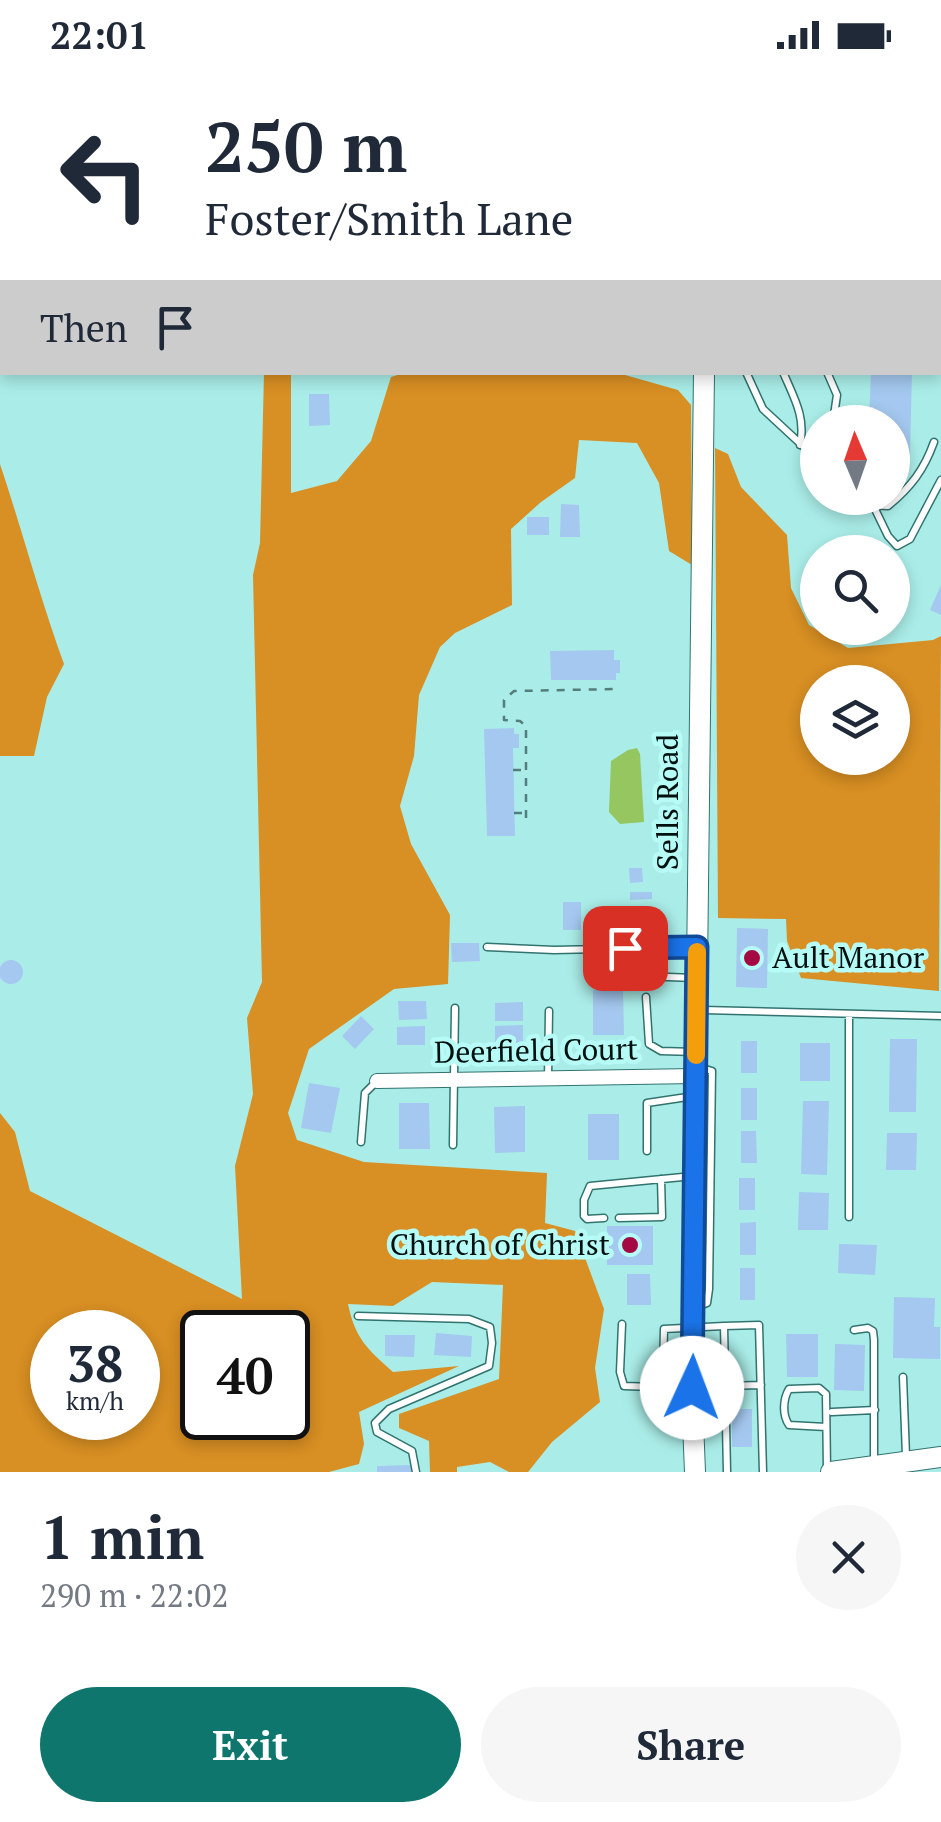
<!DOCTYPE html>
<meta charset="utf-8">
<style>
body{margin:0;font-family:"PT Serif",serif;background:#f6f6f7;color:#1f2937;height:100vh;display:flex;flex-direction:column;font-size:38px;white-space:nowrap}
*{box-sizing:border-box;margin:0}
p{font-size:32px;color:#747a83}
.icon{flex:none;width:55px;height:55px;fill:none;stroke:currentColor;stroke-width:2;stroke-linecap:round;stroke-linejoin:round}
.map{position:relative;height:1402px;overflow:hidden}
.details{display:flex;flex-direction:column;background:#fff;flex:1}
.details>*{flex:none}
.hud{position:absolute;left:0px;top:0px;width:942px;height:305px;box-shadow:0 5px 15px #0003;background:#fff;color:#1f2937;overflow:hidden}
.needle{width:65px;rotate:358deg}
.buttons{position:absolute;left:800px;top:335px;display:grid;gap:20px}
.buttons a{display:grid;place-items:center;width:110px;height:110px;border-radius:50%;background:#fff;box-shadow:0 5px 15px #0003;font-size:50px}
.speed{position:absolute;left:30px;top:1240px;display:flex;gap:20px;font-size:50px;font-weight:700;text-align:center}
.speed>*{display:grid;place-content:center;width:130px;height:130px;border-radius:50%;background:#fff;box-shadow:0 5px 15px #0003;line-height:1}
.speed small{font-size:25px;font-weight:400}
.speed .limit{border:5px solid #111;border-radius:15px;background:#fff;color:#111}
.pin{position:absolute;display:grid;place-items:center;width:85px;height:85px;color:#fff;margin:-42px;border-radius:20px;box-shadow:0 5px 15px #0006}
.me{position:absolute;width:110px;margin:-55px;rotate:2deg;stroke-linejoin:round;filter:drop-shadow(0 0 8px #0008)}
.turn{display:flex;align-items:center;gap:35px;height:210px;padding:0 40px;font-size:45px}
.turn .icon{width:130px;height:130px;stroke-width:2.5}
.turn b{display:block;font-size:70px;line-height:85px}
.then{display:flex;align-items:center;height:95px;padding:0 40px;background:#0003;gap:20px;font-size:38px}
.round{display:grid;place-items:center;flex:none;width:105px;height:105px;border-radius:52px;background:#f6f6f7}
.overview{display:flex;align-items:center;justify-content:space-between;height:170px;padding:0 40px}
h1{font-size:60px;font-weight:700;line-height:75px}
.cta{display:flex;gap:20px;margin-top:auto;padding:20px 40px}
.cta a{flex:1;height:115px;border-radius:60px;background:#0f766e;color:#fff;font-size:40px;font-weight:700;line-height:115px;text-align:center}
.cta a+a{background:#f6f6f7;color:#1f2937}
.status{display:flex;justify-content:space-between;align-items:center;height:70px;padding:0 50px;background:#fff;direction:ltr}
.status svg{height:28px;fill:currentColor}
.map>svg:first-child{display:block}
.forest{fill:#d88f23;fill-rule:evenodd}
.water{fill:#95c65f}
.building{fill:#a4c8ef}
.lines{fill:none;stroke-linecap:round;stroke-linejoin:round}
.lane-casing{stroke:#31736f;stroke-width:9}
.street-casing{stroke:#31736f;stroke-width:16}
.secondary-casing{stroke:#31736f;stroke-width:22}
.primary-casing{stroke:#31736f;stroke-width:22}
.path{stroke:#547e7b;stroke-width:2.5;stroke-dasharray:8 8;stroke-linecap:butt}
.lane{stroke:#fff;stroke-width:6}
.street{stroke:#fff;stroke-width:14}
.secondary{stroke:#fff;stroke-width:20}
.primary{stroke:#fff;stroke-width:20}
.route-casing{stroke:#114b97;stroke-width:25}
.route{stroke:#1a73e8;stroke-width:18}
.slow{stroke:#f59e0b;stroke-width:18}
.poi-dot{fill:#a40a41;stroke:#b7fbf6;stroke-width:4}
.labels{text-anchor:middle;stroke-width:9;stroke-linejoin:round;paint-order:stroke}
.street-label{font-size:30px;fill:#001110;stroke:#b7fbf6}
.poi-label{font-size:30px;fill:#001110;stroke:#b7fbf6;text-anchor:start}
</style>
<div class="status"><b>22:01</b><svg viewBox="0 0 49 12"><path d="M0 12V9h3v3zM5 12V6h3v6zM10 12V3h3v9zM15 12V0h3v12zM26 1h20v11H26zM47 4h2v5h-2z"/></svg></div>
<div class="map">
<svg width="941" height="1402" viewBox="0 0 941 1402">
<rect width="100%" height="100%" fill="#aaede8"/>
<path class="forest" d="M264 303H291V423L337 411 371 371 391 307 404 303H618L678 320 691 335 692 495 669 481 659 413 637 373 579 370 575 408 541 432 511 459 512 535 455 563 440 577 419 625 414 686 400 736 411 774 450 845 448 914 394 919 309 979 288 1043 297 1070 364 1092 547 1103 545 1153 575 1161 604 1239 595 1298 600 1332 552 1372 528 1402H509L490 1392 457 1397V1402H430L429 1371 399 1358V1344L499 1309 503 1215 432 1212 393 1236 348 1234C355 1268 367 1279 393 1302L459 1296 359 1342 364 1374 359 1394 329 1402H0V1043L15 1062 30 1121 242 1229 235 1096 253 1024 247 948 262 912 253 505 260 473ZM52 1262H138V1348H52ZM202 1262H288V1348H202Z
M715 378 728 384 741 417 787 465 791 518 809 555 848 578 933 570 941 566 939 921 801 908 787 871 786 849 718 848ZM892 612V688H818V612Z
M0 394C22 460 40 528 64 594L47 627 34 686H0Z"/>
<path class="water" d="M637 678 640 684 644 752 620 754 609 742 611 691 628 680Z"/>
<path class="building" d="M871 302H912L910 386H892V352H869Z
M309 324H329L330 355 309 356Z
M561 434 579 435 580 467H560Z
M527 447H549V465H527Z
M941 515V545L930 540Z
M614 580V590H620V603H616V610H551L550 581Z
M514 658V664H519V678H513L515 766H487L484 659Z
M629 798H642L643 812 630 813Z
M630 822H652V829L630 830Z
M563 832H581V860H563Z
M654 846V863L634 864 633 847Z
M607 848H623V863H607Z
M737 858 768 859 767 918 736 917Z
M451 873H479L480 891 452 892Z
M-1 902a12 12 0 1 1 24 0a12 12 0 1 1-24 0Z
M623 919 624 965H593V920Z
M398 931H426L427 949 399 950Z
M523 932V951H495V933Z
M361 946 374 959 355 979 342 966Z
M523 955V974H495V956Z
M425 956V975H397V957Z
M890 969H917L916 1042H889Z
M741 971H757V1003H741Z
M800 973H830V1011H800Z
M309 1013 340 1018 331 1063 301 1058Z
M741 1018H757V1050H741Z
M803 1031H829L827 1105 801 1104Z
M399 1033H429L430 1079H399Z
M525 1036V1082L495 1083 494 1037Z
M588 1044H619V1090H588Z
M741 1061H756L757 1093H741Z
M887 1063H917L916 1100H886Z
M739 1108H755V1140H739Z
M799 1122 829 1123 828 1160H798Z
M756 1152V1185H740V1153Z
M607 1156H653V1195H607Z
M839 1174 877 1175 875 1205 838 1203Z
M740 1198H755V1230H740Z
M627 1204H650L651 1235H627Z
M894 1227 935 1228 934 1257H940V1289L893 1288Z
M436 1263 472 1266 471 1287 434 1285Z
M786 1264H818V1307H787Z
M385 1265H415L414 1287 385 1286Z
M835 1274 865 1275 864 1321 834 1320Z
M732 1339H752V1377H732Z
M411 1395V1402H377V1396Z"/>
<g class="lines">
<defs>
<path id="lane" d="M746 302 763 339 818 390
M783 302C794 328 806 347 800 375L818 369
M827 302 837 325 833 352
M859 428 867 435 888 436C911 417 924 400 934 372
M873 435 888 466 897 476 910 469 941 410
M487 877 554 880 696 877
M589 878 591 904 694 908
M646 927 649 974 661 981 695 982
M703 940 941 946
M548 1008 549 941
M361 1072 365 1023 376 1012
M453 1075 455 938
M647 1081V1033L694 1026
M849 1147V944
M604 1148 587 1149 584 1146V1130L590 1116 693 1106
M619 1148 662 1147 661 1109
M699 1236 707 1233 709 1219 712 1001 702 998
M358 1246 469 1249 490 1257 492 1273 489 1296 389 1339 375 1353 377 1362 412 1381 416 1402
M622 1254 620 1302 624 1316 686 1318
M854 1260 868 1258 873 1261 874 1270V1390
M663 1300 664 1259 724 1256
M903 1307 906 1386
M725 1316 761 1315
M832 1342 875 1340
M826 1357 789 1355C782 1345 783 1329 789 1319L819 1318 826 1324 827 1401
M727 1402 724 1256 759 1255 763 1402"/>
<path id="street" d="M377 1011 695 1006"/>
<path id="secondary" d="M613 0V2
M204 2 209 0
M0 94 2 93
M695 1402 692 1327 704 302"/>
<path id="primary" d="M831 1402 941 1387"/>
</defs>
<use href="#lane" class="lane-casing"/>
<use href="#street" class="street-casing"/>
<use href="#secondary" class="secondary-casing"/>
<use href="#primary" class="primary-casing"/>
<path class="path" d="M513 700H525
M514 743H525
M526 748V656L520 651 504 650V630L514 621 617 619"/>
<use href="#lane" class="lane"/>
<use href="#street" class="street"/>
<use href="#secondary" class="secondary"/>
<use href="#primary" class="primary"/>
</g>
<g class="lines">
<defs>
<path id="route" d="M625 878 697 877 692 1318"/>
</defs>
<use href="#route" class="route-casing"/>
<use href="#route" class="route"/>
<path class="slow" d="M696 985 697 882"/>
</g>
<g class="poi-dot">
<circle cx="752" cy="888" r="10"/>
<circle cx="630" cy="1175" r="10"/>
</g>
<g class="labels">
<g class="street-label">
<text transform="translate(668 732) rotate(-90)" y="10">Sells Road</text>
<text transform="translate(536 981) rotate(-1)" y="10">Deerfield Court</text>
</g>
<g class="poi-label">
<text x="772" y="898">Ault Manor</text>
<text x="610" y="1185" text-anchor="end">Church of Christ</text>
</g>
</g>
</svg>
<div class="buttons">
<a><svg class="needle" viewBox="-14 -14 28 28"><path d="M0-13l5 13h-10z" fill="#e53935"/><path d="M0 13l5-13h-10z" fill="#747a83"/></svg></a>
<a><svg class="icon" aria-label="search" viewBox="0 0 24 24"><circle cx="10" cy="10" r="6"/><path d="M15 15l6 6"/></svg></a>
<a><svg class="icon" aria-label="layers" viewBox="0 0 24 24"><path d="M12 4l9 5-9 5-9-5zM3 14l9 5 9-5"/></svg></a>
</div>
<div class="speed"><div>38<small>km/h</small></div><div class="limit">40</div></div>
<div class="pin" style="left:625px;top:878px;background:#d93025"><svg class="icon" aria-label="arrive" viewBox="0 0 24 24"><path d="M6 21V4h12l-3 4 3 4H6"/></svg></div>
<svg class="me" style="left:692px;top:1318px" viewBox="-20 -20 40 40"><circle r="19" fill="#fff"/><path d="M0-13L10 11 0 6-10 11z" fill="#1a73e8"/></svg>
<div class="hud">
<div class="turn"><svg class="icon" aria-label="left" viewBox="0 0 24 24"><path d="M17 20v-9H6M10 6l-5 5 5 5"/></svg><div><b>250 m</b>Foster/Smith Lane</div></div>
<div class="then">Then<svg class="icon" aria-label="arrive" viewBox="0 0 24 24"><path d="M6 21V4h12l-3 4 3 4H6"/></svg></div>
</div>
</div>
<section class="details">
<div class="overview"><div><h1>1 min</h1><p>290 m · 22:02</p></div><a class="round"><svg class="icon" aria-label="close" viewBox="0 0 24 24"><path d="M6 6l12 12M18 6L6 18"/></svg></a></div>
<div class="cta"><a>Exit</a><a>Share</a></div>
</section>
